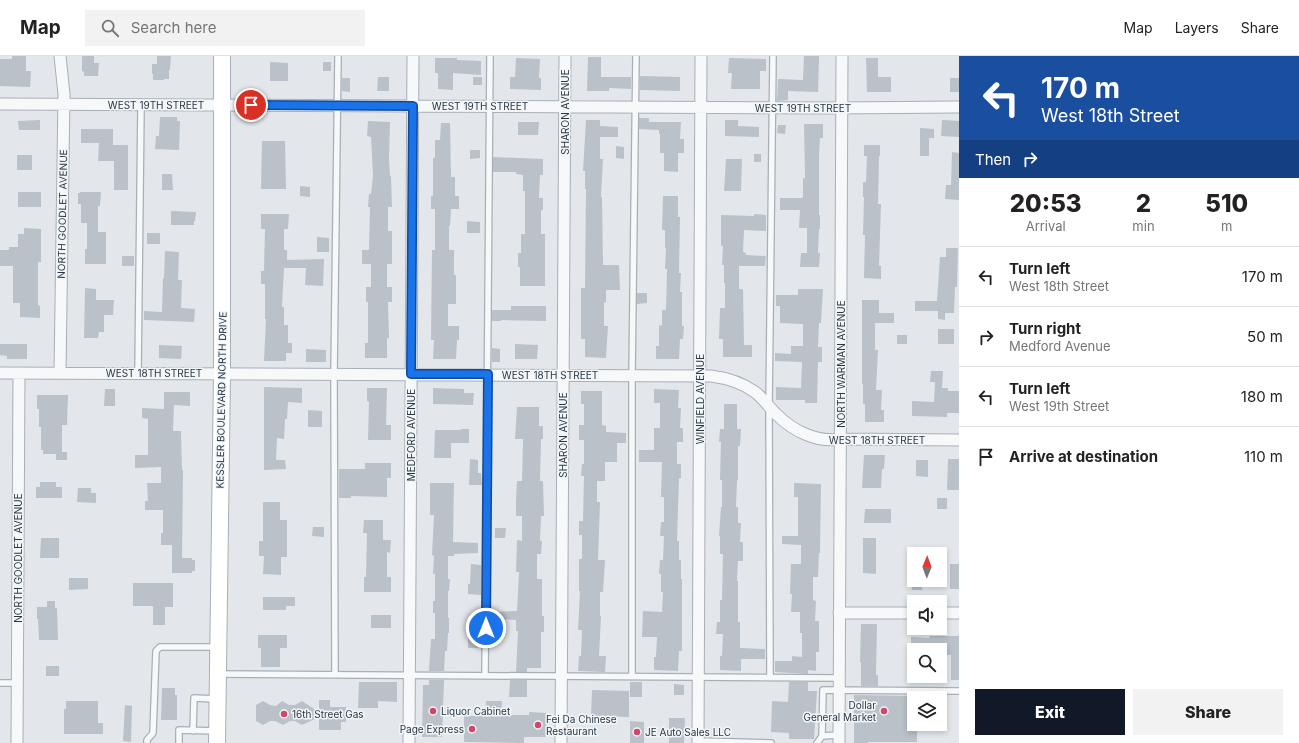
<!DOCTYPE html>
<style>
body{margin:0;font-family:Inter,sans-serif;background:#f2f2f2;color:#222;height:100vh;display:flex;flex-direction:column;font-size:15px;white-space:nowrap}
*{box-sizing:border-box;margin:0}
p{font-size:13px;color:#767676}
.icon{flex:none;width:22px;height:22px;fill:none;stroke:currentColor;stroke-width:2;stroke-linecap:round;stroke-linejoin:round}
.map{position:relative;flex:1;overflow:hidden}
.side{display:flex;flex-direction:column;background:#fff;width:340px}
.side>*{flex:none}
.banner{background:#1a4fa0;color:#fff;overflow:hidden}
.needle{width:26px;rotate:1deg}
.controls{position:absolute;left:907px;top:491px;display:grid;gap:8px}
.controls a{display:grid;place-items:center;width:40px;height:40px;border-radius:0px;background:#fff;box-shadow:0 2px 6px #0003;font-size:20px}
.pin{position:absolute;display:grid;place-items:center;width:34px;height:34px;color:#fff;margin:-17px;border:2px solid #fff;border-radius:50%;box-shadow:0 1px 4px #0007}
.me{position:absolute;width:44px;margin:-22px;rotate:0deg;stroke-linejoin:round;filter:drop-shadow(0 0 3px #0008)}
.turn{display:flex;align-items:center;gap:14px;height:84px;padding:0 16px;font-size:18px}
.turn .icon{width:52px;height:52px;stroke-width:2.5}
.turn b{display:block;font-size:28px;line-height:34px}
.then{display:flex;align-items:center;height:38px;padding:0 16px;background:#0003;gap:8px;font-size:15px}
.eta{display:flex;justify-content:space-evenly;align-items:center;height:68px;text-align:center}
.eta b{font-size:24px;font-weight:800;line-height:28px}
.cta{display:flex;gap:8px;margin-top:auto;padding:8px 16px}
.cta a{flex:1;height:46px;border-radius:0px;background:#111827;color:#fff;font-size:16px;font-weight:800;line-height:46px;text-align:center}
.cta a+a{background:#f2f2f2;color:#222}
ul{padding:0;list-style:none}
li{display:flex;align-items:center;gap:12px;height:60px;padding:0 16px;border-top:1px solid #e0e0e0}
li div{flex:1}
li b{display:block;font-size:15px}
li em{font-style:normal}
header{display:flex;align-items:center;gap:24px;box-sizing:border-box;height:56px;padding:0 20px;background:#fff;border-bottom:1px solid #e0e0e0}
header strong{font-size:19px}
nav{display:flex;gap:22px;margin-inline-start:auto;font-size:14px}
.search{width:280px;height:36px;background:#f2f2f2;display:flex;align-items:center;gap:10px;box-sizing:border-box;padding:0 14px;border-radius:0px;color:#767676;font-size:15px}
main{display:flex;flex:1;min-height:0}
.map>svg:first-child{display:block}
.building{fill:#bac1c9}
.lines{fill:none;stroke-linecap:round;stroke-linejoin:round}
.service-casing{stroke:#a8afb6;stroke-width:8}
.minor-casing{stroke:#a8afb6;stroke-width:13}
.secondary-casing{stroke:#a8afb6;stroke-width:18}
.service{stroke:#f6f8f9;stroke-width:5.5}
.minor{stroke:#f6f8f9;stroke-width:11}
.secondary{stroke:#fff;stroke-width:16}
.route-casing{stroke:#114b97;stroke-width:10}
.route{stroke:#1a73e8;stroke-width:7}
.poi-dot{fill:#d1476c;stroke:#f3f6f9;stroke-width:1.5}
.labels{text-anchor:middle;stroke-width:3;stroke-linejoin:round;paint-order:stroke}
.street-label{font-size:10px;fill:#2a3744;stroke:#f3f6f9}
.poi-label{font-size:10px;fill:#2a3744;stroke:#f3f6f9;text-anchor:start}
</style>
<header>
<strong>Map</strong>
<div class="search"><svg class="icon" aria-label="search" viewBox="0 0 24 24"><circle cx="10" cy="10" r="6"/><path d="M15 15l6 6"/></svg>Search here</div>
<nav><a>Map</a><a>Layers</a><a>Share</a></nav>
</header>
<main>
<div class="map">
<svg width="959" height="687" viewBox="0 0 959 687">
<rect width="100%" height="100%" fill="#e3e7eb"/>
<path class="building" d="M12 0H26V15H31L30 31 0 30V3H12Z
M82 0H94V7H99L98 20H84V16L82 15Z
M157 0H171L170 14H169V23H164V24H153V18H152V8H157Z
M804 0H819L818 36 788 35V44L777 45 778 23 803 24Z
M588 1H601V21H631V33L609 32V35H587Z
M435 2H457V4L481 5V19L453 17V34L438 33V17H435Z
M516 2 540 3 539 22H541V34L510 33V21H515Z
M729 2 766 3V15H760V33H731L732 17H728Z
M866 2H878V21H891V36H867Z
M270 6 288 7V25H270Z
M323 6H331V15H323Z
M640 20 680 21V35L640 34Z
M378 21H389V35H377Z
M473 21H482V29H473Z
M342 22H350V36L342 35Z
M950 22H959V36H950Z
M160 61H177V65H180L179 94 155 93 156 80H159Z
M639 62H649V66H681L680 83H684V97H678V116L664 115V97H660V78H659V74L639 73Z
M40 64V74H19L18 65Z
M586 64H600V70L618 71V81H600V103H603L601 141H602L603 209H619L620 234H606V247L604 246V270H608L606 302 585 301V283H581V232H585L586 133H585V115H583Z
M725 64H738V70L759 71V81L725 80Z
M942 64 959 65V81L941 80Z
M368 65 390 66 389 104 390 120H391L392 151H388V175H392V208H387V231H392V246H388L389 282H387V302H365V287H368V246H366V231H371V208H362V194H369L370 151H368L369 138H371L373 120 371 81 367 80Z
M518 66H539L538 79H518Z
M441 67H450L451 121H455V140H459V153H451L450 170H449V194H454V219H456V248H448V270H459V284H457L456 303H433L434 284H431L432 194H435V153H431V140H433V102H435V84H440Z
M804 68H823V82H820L819 100V159H820V173H819L818 197H820L819 211H800L801 197H807V172H799L800 154H780V142H802L803 141V122H805Z
M778 69H786L785 78 777 77Z
M920 72 934 73V82H929V100H920Z
M81 73H113V89H128V134H114V105H98L99 87H81Z
M262 85H285L286 133H261Z
M864 89H880V100H879L878 148H881L879 210H881V223L864 222 865 179H863L864 141H863V126H866L867 100H864Z
M616 90 624 91V103L616 102Z
M470 94H480V102L470 103Z
M952 96 959 97V144L945 143 946 129H951Z
M754 98H761V106H754Z
M17 99H32V114H17Z
M493 101 543 103V119H540L539 142H543V154H541V178H545V230H520V211H518V197H521V178H525V135H523V119L516 118V116H493Z
M726 103H742L741 135H724Z
M162 118H172L173 134H162Z
M300 130 310 131V141L300 140Z
M18 136H41V151H18Z
M80 136H101L100 150H98V176H106V208H85V193H87V167H81V148H78V137H80Z
M663 140H678V161H680L679 217H681L680 236H682V270H684L683 283H680L679 303H656V290H659V269L662 270V254H666L667 213H665L666 192H665V174H662Z
M171 155 196 156 195 165H194V169H171Z
M261 158H289L288 173H284V194H287V204L324 203 323 230 305 229 306 212H284L282 251H284V269H288V287H292V297H286V305H264L266 263H265V228H261V215H264L265 173H261Z
M754 158 766 159V175L744 174 743 196 746 197V199L766 200 765 210H739V233H743L744 289H752V301H723V283H719L720 252H725V227H724V209H722L723 190H721V159L754 160Z
M467 165 480 166V177H467Z
M24 172 41 173V206H38V249L40 250V262L20 261V247H13V210H0V194H9V191H18V178H24Z
M147 177H160V188H147Z
M317 181 329 182V196H317Z
M946 192H958L957 231H955L954 257H945V264L938 263V255H915V245H937L940 201H946Z
M165 195 179 196 178 224H182L181 252 195 253 194 266 144 264V255L162 256 163 222H164Z
M122 200H134V210H122Z
M85 232 96 233V244H114L113 259H104V276H99L98 282H84Z
M798 233H823L821 267H819L818 291H822V306H818L817 347H805V344H776V331L801 332 802 306 775 305V297L791 298V290H803V268L780 267V250H776V239H798Z
M637 237H647V247L637 248Z
M862 244H879V257H894V267H875V294H878L876 334H882L881 354H884V366H865V348H863V328H862Z
M511 250H546V265L501 264V265H492V254H511Z
M938 273H954V288H938Z
M897 279H907V288H897Z
M0 288H27V303H7V300L0 299Z
M515 288 538 289 537 303H515Z
M159 289 182 290 181 303 159 302Z
M492 292 500 293V306H492Z
M306 293 326 294V306H306Z
M931 315H943L942 332H948V335H959V357H947V361L912 360V345L934 346 935 326H930Z
M264 331 302 332V347L288 346 287 363H285L284 383 277 382 276 404H285L286 413 264 414Z
M367 332H387L386 369H391V384H368L369 346 367 345Z
M433 332 464 333V337H474L473 349 433 348Z
M105 333H115V350H104Z
M654 333 679 334 678 352H681L680 372H683V386H677V408H681V422H679L677 485H679V504H681V523H682V595H679L678 615 654 614V601H656L657 581H642L643 555 662 556 663 536H661V518H659L660 504H663L664 480H660L661 466H664V441H661L662 406H639V394H654V372H660V347H654Z
M581 335H602V369L606 370V376L626 377V387H617V406H605V425H597V446H600L598 504H605L603 536H600V560H601L599 600H606L605 616 578 615 579 600H581L582 574H578L580 535H579V503H582V479H579V465H583L584 420H581L582 408H584V384H579V369H584V348H581Z
M164 336H190V350L174 349 173 375H181L182 414H183L182 502H192V504H195V515H192V517H172V489H161V477H163V454H145V445H148L147 427H161V411L135 412V399H148V363L142 362V352L164 353Z
M37 339H68L67 369H62V396H67V404H56V398H43V394H41V371H39V353H37Z
M724 348H737V373H741L740 390H738V424H737L736 451H738V467H741L740 486H743V505H738L737 525H738V566H740V592L765 593V603H741V615L720 614V600H722L723 578H716L717 566H720V544H722L723 498H720V480H719L721 451H722V424H720L721 386H719L720 373H724Z
M517 351H539V370H543V383H541L540 425H543L544 460H541L540 485H542L541 498H537V523H542V560H544V576H541V612H527V616H516L518 575H516V564L490 562V556L517 555 519 516H516L517 484 522 485V460H516V445L517 425H522L523 383H515Z
M308 354 322 355V371H308Z
M461 373H469V387H451V402H434L435 374H461Z
M864 399H885L884 413H882L881 432H862Z
M470 403 478 404V417H481L482 429H469Z
M948 403H959V434H947Z
M916 404H928V421L916 420Z
M365 407H391V422H387V441L351 440V442H339V413H365Z
M40 426H56V431H62V442H36V431H40Z
M430 427H454L453 486 478 487V497L454 498V500H448V523H450L449 535H448V562H449V577H448L447 595H445L444 615H429L431 583H435V557H433V545H435V518H433L434 500 432 499 434 459H430Z
M794 427 821 428 820 497H819L818 521H813V544L816 545 815 565H819V596H816V615L808 614V618L775 616V605H792V600L802 601V577H800V556H791L792 538H790L791 508H801V489L782 488V480H798V441H794Z
M78 432H91V437H96V447L77 446Z
M937 442H947V453H937Z
M263 446H280V464H287V501H281V519L263 518 264 500H259V485H263Z
M865 453H891V467H864Z
M364 464H383V484H391L390 497 387 496V521H391V536H364V521H366L367 477H363Z
M313 471H324V481L312 480Z
M495 472H506L505 482H495Z
M41 482H59V502H40Z
M863 482H876V518L863 517Z
M471 508 481 509V539L468 538V528H470Z
M950 508H959V533H950Z
M69 522H88V533L69 534Z
M912 524H922V534H912Z
M133 527H173V551H165V569H153V550H133Z
M263 541H295V550H286V554H263Z
M47 545H55V552H57L58 584H39L38 563H37V551H47Z
M371 559H391V572H371Z
M861 568H877L876 619H878V630H861V606H860Z
M258 579H287V592H280V611H261V592H258Z
M930 580H959V624H951V599H940V594H911V581L929 582Z
M468 582H478V592H468Z
M46 610H59V620H46Z
M429 624H444L442 681H422L423 629H429Z
M510 624H527V641H509Z
M359 626H397V646L378 645V652H358Z
M630 626H642V641H630Z
M789 626H808V635H817L814 683H789V677L771 676 772 645 788 646Z
M674 628 684 629V639H674Z
M162 632H175V639H177V664H161Z
M592 634 629 635V661L591 660Z
M854 639 914 640V668H917V686H868V687H854Z
M319 644H330V651H346V666H341V674H319V661L302 669 295 665H290L283 669 275 665H270L263 669 256 665V649L263 645 270 649 276 650 282 645 289 649H295L302 645 319 656Z
M66 645H98V667H103V678H64V653H66Z
M486 645H502L501 659H529V656L547 657 546 681H524V687L464 686V660H486Z
M125 649 132 650 131 686 123 685Z
M669 662H685L684 687H669Z
M630 665 644 666V687H630Z"/>
<g class="lines">
<defs>
<path id="service" d="M138 317 141 49
M219 618 839 622
M335 619 334 318 338 0
M485 620 490 0
M632 621V319L636 0
M770 622 769 349 773 0
M0 627H17
M193 675 194 642 216 643
M822 680 839 679
M698 685 771 687
M147 687V684L153 677 156 595 160 591H216
M179 687V674L216 675
M817 687 822 680 823 634 959 635"/>
<path id="minor" d="M60 0 64 38 60 317
M0 48 832 52 959 51
M0 317 711 320C727 322 741 326 755 336 763 342 769 351 776 358 793 375 817 387 841 383L959 384
M839 557H914
M940 557H959
M17 687 19 317
M409 687 413 0
M561 687 565 0
M698 687 701 0
M839 687 842 0"/>
<path id="secondary" d="M217 687 222 318V0"/>
</defs>
<use href="#service" class="service-casing"/>
<use href="#minor" class="minor-casing"/>
<use href="#secondary" class="secondary-casing"/>
<use href="#service" class="service"/>
<use href="#minor" class="minor"/>
<use href="#secondary" class="secondary"/>
</g>
<g class="lines">
<defs>
<path id="route" d="M251 49 413 50 411 318H488L486 572"/>
</defs>
<use href="#route" class="route-casing"/>
<use href="#route" class="route"/>
</g>
<g class="poi-dot">
<circle cx="433" cy="655" r="4"/>
<circle cx="884" cy="655" r="4"/>
<circle cx="284" cy="658" r="4"/>
<circle cx="538" cy="669" r="4"/>
<circle cx="472" cy="673" r="4"/>
<circle cx="637" cy="676" r="4"/>
</g>
<g class="labels">
<g class="street-label">
<text x="156" y="53">WEST 19TH STREET</text>
<text x="480" y="54">WEST 19TH STREET</text>
<text x="803" y="56">WEST 19TH STREET</text>
<text transform="translate(565 56) rotate(-90)" y="4">SHARON AVENUE</text>
<text transform="translate(62 158) rotate(-89)" y="4">NORTH GOODLET AVENUE</text>
<text transform="translate(841 308) rotate(-90)" y="4">NORTH WARMAN AVENUE</text>
<text x="154" y="321">WEST 18TH STREET</text>
<text x="550" y="323">WEST 18TH STREET</text>
<text transform="translate(700 343) rotate(-90)" y="4">WINFIELD AVENUE</text>
<text transform="translate(221 344) rotate(-89)" y="4">KESSLER BOULEVARD NORTH DRIVE</text>
<text transform="translate(411 379) rotate(-90)" y="4">MEDFORD AVENUE</text>
<text transform="translate(563 379) rotate(-90)" y="4">SHARON AVENUE</text>
<text x="877" y="388">WEST 18TH STREET</text>
<text transform="translate(18 502) rotate(-90)" y="4">NORTH GOODLET AVENUE</text>
</g>
<g class="poi-label">
<text x="876" y="653" text-anchor="end">Dollar<tspan x="876" dy="12">General Market</tspan></text>
<text x="441" y="659">Liquor Cabinet</text>
<text x="292" y="662">16th Street Gas</text>
<text x="546" y="667">Fei Da Chinese<tspan x="546" dy="12">Restaurant</tspan></text>
<text x="464" y="677" text-anchor="end">Page Express</text>
<text x="645" y="680">JE Auto Sales LLC</text>
</g>
</g>
</svg>
<div class="controls">
<a><svg class="needle" viewBox="-14 -14 28 28"><path d="M0-13l5 13h-10z" fill="#e53935"/><path d="M0 13l5-13h-10z" fill="#767676"/></svg></a>
<a><svg class="icon" aria-label="sound" viewBox="0 0 24 24"><path d="M4 9h4l5-4v14l-5-4H4zM17 9q2 3 0 6"/></svg></a>
<a><svg class="icon" aria-label="search" viewBox="0 0 24 24"><circle cx="10" cy="10" r="6"/><path d="M15 15l6 6"/></svg></a>
<a><svg class="icon" aria-label="layers" viewBox="0 0 24 24"><path d="M12 4l9 5-9 5-9-5zM3 14l9 5 9-5"/></svg></a>
</div>
<div class="pin" style="left:251px;top:49px;background:#d93025"><svg class="icon" aria-label="arrive" viewBox="0 0 24 24"><path d="M6 21V4h12l-3 4 3 4H6"/></svg></div>
<svg class="me" style="left:486px;top:572px" viewBox="-20 -20 40 40"><circle r="17" fill="#1a73e8" stroke="#fff" stroke-width="3"/><path d="M0-11L8 9 0 5-8 9z" fill="#fff"/></svg>
</div>
<section class="side">
<div class="banner">
<div class="turn"><svg class="icon" aria-label="left" viewBox="0 0 24 24"><path d="M17 20v-9H6M10 6l-5 5 5 5"/></svg><div><b>170 m</b>West 18th Street</div></div>
<div class="then">Then<svg class="icon" aria-label="right" viewBox="0 0 24 24"><path d="M7 20v-9h11M14 6l5 5-5 5"/></svg></div>
</div>
<div class="eta">
<div><b>20:53</b><p>Arrival</p></div>
<div><b>2</b><p>min</p></div>
<div><b>510</b><p>m</p></div>
</div>
<ul>
<li><svg class="icon" aria-label="left" viewBox="0 0 24 24"><path d="M17 20v-9H6M10 6l-5 5 5 5"/></svg><div><b>Turn left</b><p>West 18th Street</p></div><em>170 m</em></li>
<li><svg class="icon" aria-label="right" viewBox="0 0 24 24"><path d="M7 20v-9h11M14 6l5 5-5 5"/></svg><div><b>Turn right</b><p>Medford Avenue</p></div><em>50 m</em></li>
<li><svg class="icon" aria-label="left" viewBox="0 0 24 24"><path d="M17 20v-9H6M10 6l-5 5 5 5"/></svg><div><b>Turn left</b><p>West 19th Street</p></div><em>180 m</em></li>
<li><svg class="icon" aria-label="arrive" viewBox="0 0 24 24"><path d="M6 21V4h12l-3 4 3 4H6"/></svg><div><b>Arrive at destination</b></div><em>110 m</em></li>
</ul>
<div class="cta"><a>Exit</a><a>Share</a></div>
</section>
</main>
